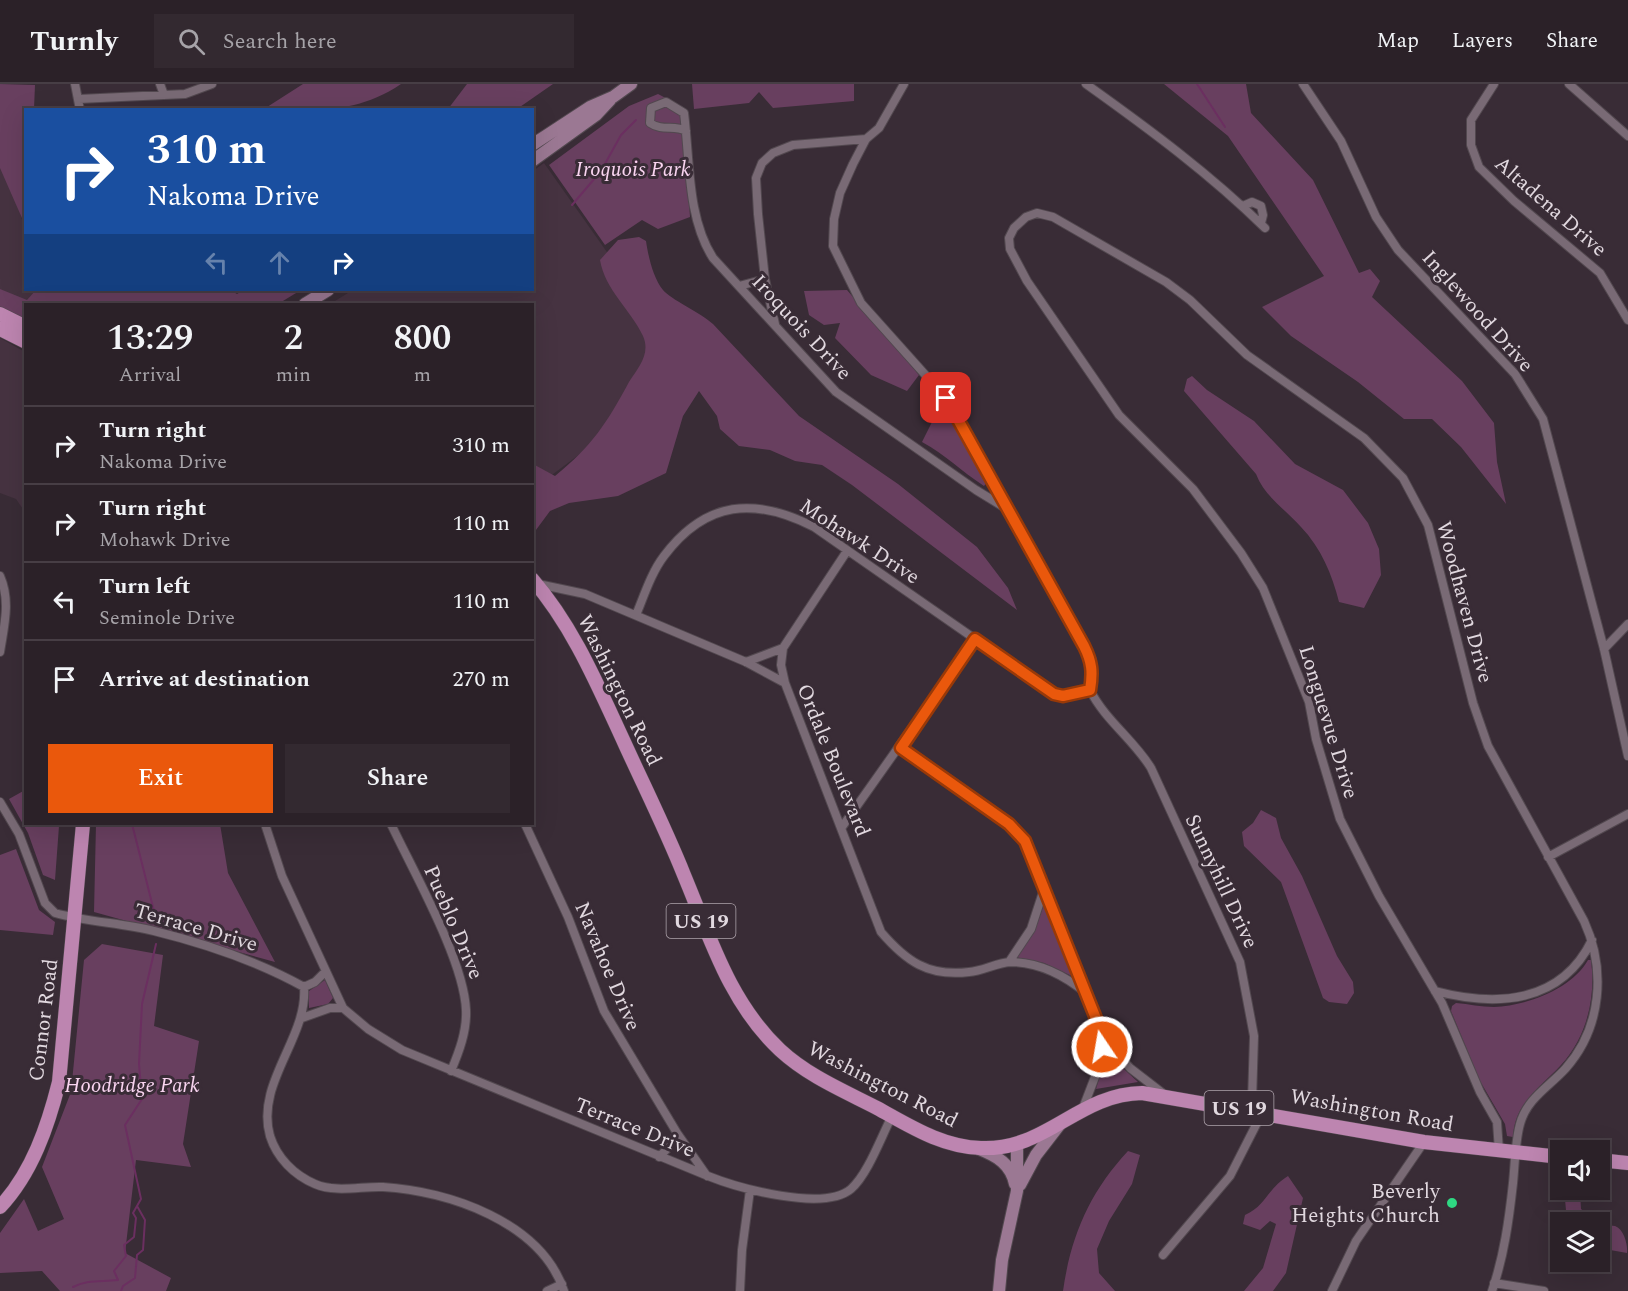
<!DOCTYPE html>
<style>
body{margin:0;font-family:Spectral,serif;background:#332930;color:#f1f3f6;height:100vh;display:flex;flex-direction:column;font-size:22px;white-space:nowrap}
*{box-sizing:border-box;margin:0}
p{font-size:20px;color:#a6a3a8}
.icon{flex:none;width:33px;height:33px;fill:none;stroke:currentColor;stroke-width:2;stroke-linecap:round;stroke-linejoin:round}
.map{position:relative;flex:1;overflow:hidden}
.sheet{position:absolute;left:24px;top:219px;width:510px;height:522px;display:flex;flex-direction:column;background:#2b2128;border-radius:0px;box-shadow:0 6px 24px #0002,0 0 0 2px #473e45}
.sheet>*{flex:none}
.guide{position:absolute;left:24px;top:24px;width:510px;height:183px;border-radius:0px;box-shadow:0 6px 24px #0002,0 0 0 2px #473e45;background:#1a4fa0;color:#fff;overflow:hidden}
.fabs{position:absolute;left:1550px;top:1056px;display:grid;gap:12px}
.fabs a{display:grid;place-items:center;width:60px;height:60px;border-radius:0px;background:#2b2128;box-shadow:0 6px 24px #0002,0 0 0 2px #473e45;font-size:30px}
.pin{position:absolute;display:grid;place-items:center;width:51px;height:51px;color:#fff;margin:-26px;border-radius:12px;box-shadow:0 3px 9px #0006}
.me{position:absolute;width:66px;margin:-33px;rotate:348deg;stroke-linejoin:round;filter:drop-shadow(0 0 4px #0008)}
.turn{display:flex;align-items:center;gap:21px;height:126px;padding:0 24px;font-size:27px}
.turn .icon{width:78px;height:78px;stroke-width:2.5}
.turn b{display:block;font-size:42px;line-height:51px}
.lanes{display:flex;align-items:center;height:57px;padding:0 24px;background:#0003;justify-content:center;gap:30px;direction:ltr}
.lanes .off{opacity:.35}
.eta{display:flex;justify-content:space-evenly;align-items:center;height:102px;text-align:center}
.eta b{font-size:36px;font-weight:600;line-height:42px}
.action{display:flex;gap:12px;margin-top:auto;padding:12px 24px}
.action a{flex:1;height:69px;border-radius:0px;background:#ea580c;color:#fff;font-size:24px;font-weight:600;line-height:69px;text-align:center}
.action a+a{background:#332930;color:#f1f3f6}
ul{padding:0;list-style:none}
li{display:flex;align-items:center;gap:18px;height:78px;padding:0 24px;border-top:2px solid #473e45}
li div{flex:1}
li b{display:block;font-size:22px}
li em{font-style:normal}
header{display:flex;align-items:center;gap:36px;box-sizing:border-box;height:84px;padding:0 30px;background:#2b2128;border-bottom:2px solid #473e45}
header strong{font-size:28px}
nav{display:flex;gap:33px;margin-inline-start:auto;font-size:21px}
.search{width:420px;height:54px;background:#332930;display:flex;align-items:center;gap:15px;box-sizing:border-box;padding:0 21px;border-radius:0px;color:#a6a3a8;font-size:22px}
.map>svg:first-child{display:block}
.built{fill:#463341}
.green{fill:#683f5f}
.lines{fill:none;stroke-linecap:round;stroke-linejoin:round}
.stream{stroke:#6b2f60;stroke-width:2}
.street-casing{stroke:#52484f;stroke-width:10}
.secondary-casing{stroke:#52484f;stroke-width:14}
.primary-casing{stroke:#52484f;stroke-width:15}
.street{stroke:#796a75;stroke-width:8}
.secondary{stroke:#9b7893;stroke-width:12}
.primary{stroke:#bd85b0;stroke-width:14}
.route-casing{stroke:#983908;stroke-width:15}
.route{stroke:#ea580c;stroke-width:10}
.poi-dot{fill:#2fd883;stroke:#392c36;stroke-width:2}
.labels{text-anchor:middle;stroke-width:6;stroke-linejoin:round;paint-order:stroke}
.shield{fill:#392c36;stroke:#afa4ac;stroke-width:1.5}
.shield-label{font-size:20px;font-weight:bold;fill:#e1d8df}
.park-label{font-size:21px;font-style:italic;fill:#fad5f1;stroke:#392c36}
.street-label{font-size:21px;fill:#e1d8df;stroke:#392c36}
.poi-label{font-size:21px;fill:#e1d8df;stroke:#392c36;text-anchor:end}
</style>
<header>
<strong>Turnly</strong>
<div class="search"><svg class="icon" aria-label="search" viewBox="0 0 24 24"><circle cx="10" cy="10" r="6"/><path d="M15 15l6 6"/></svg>Search here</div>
<nav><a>Map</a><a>Layers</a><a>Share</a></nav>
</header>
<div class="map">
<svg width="1628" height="1207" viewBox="0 0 1628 1207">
<rect width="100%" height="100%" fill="#392c36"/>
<path class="built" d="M0 74 3 75 25 145 26 206H45L26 220 25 243 0 230Z
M544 79 691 287 533 405 532 220H330L353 206H532L533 87Z
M0 254 25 268V428L16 415 0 409Z"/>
<path class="green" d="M0 0 35 1 34 25 26 26 25 141 0 84Z
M303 0H401C357 30 316 26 264 25Z
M467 0H553L517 25H448Z
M692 0H854V17L773 24 759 8 749 19 694 25Z
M1164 0H1246L1251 29 1313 96 1359 189 1370 185 1380 197 1372 213 1462 297 1494 339 1497 378 1506 420 1461 363 1432 335H1404L1358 298 1291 252 1262 223 1324 192 1228 52Z
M658 10 683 23 690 133 658 145 642 136 605 161 549 81 629 22Z
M639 153 646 157C648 171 653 194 663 206 670 215 701 229 713 240L799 332 898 400 977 463 1008 504 1017 526 852 401 822 381 795 377 770 366 739 362 720 345 717 332 699 307 683 332 666 389 618 412 569 419 550 427 533 450V380L555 392C592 362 607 339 629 298 638 284 651 270 643 252 631 226 605 206 600 176L618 156Z
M0 205 27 216 36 206H230L237 210 244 206H301L278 220H26L25 235 0 223Z
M847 206 919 291 907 307 871 291 835 254 840 239 824 241 809 231 804 207Z
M1192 292 1207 306 1254 337 1295 380 1343 406 1368 439 1379 465 1381 491 1364 524 1339 518C1332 490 1321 464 1301 443 1285 425 1265 413 1256 390L1184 307 1187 295Z
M932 306 943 317 988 397 984 402C961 387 946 371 922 358L932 338 921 321Z
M25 706 26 740H57L59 742 55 796 43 791 28 749 9 715Z
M1261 726 1276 734 1281 754 1302 792 1337 872 1353 898 1354 909 1347 920 1329 918 1323 914 1281 798 1244 762 1242 748 1253 739Z
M96 740H220L228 789 275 878 94 828Z
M16 765 39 826 55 838 53 851 0 846V771Z
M1046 814 1076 894 1044 879 1015 873 1035 846Z
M102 860 163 871 154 942 199 957 183 1060 191 1083 136 1076 125 1169 171 1194 166 1207H60L42 1187 0 1189V1149L24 1115 38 1147 64 1135 42 1083 71 1008 84 876Z
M1588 876H1591C1596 913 1587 953 1561 981 1540 1004 1515 1018 1513 1053L1507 1052 1505 1040 1480 997 1451 927 1452 922 1456 919C1469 920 1481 923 1494 923 1526 922 1572 905 1588 876Z
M325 896 333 914 328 920 309 924V907Z
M1108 975H1113L1138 998 1096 1005 1104 978Z
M1128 1067 1140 1071 1132 1100 1109 1137 1097 1165 1099 1189 1115 1207H1063C1071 1151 1090 1108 1128 1067Z
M1288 1092 1303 1114 1286 1189 1273 1207H1244L1263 1184 1276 1140 1270 1137 1260 1146 1243 1140 1245 1131C1266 1122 1267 1105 1288 1092Z
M1572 1107 1580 1108 1581 1125 1597 1138H1567L1565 1115Z
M1599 1140C1604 1142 1609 1141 1615 1142 1624 1145 1628 1161 1627 1169L1599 1164Z"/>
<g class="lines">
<path class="stream" d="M1197 0 1225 43
M572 121 601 87 621 51 636 36
M132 740 155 831
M73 1203C89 1195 100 1198 118 1196L114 1187 126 1172 124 1161 134 1153 136 1134 133 1129 137 1122
M121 1207 123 1202 135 1194 137 1171 143 1166 145 1136 137 1122 141 1115 125 1041 142 1015 139 980 142 920 156 860"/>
<defs>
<path id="street" d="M75 0 80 26
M160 0 164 11
M904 0 879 44 866 55 853 80 840 109 834 135 833 162 861 219 946 314 1092 576 1090 606
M1086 0C1149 45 1210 90 1265 144
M1303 0 1341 57 1376 133 1398 166 1515 290 1543 335 1604 565 1628 672
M1494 0 1471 36V61L1479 83 1514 117 1600 189 1628 236
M1569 0 1628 52
M79 15 185 10 212 0
M686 47C674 40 663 48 650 39L651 24 666 18 684 29C690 76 687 134 713 174L836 308 976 406 1007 425
M1243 122 1252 118 1261 122 1263 131 1261 139
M739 202 765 195
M775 240 765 195 758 130 756 94 762 79 773 69 793 61 866 55
M0 492C11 517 4 542 0 568
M538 500 585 510 746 578 785 599 881 848C906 877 928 893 969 888 983 887 996 879 1010 878 1039 878 1064 891 1086 909
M636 531C644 512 651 489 664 472 706 416 755 413 814 443L1054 610 1063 612 1090 606
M783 564 781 581 785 599
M1604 565 1628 540
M746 578 783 564 847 467
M1090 606C1105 636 1134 656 1151 684L1240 878 1254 952 1252 1017 1257 1039 1230 1092 1163 1171
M901 664 1009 740 1025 757 1103 952 1130 984 1165 1011
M0 718 19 750 45 819 55 829C87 838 122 839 154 847 207 860 257 877 304 903
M265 740 282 792 343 924 368 945 402 966 708 1092C738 1104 824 1128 851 1105 868 1090 881 1053 892 1032
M391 740C413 787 464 876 466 926 467 947 459 968 451 987
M525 740 568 833 604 927 677 1049 707 1092
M842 743 975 555
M1548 773 1628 730
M1009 878 1031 845 1045 802
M304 903C308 954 255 999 270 1052 277 1074 294 1091 315 1100 336 1109 362 1102 383 1103 449 1107 541 1138 564 1207
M304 903 315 898 326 887
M1435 907C1496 923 1561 920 1592 856
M302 934 330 924H343
M1083 1024 1100 980V948
M659 1073 670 1062 677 1049
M1494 1199 1544 1207
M547 1207 562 1200
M740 1207 742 1166 750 1106
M1332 1207 1356 1157 1424 1058
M1492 1207C1504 1172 1509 1136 1513 1099 1515 1080 1515 1058 1520 1040 1527 1014 1550 1002 1566 984 1602 943 1606 885 1584 837L1488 662 1473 619 1428 441 1403 394 1364 354 1247 271 1190 216 1166 198 1053 133 1037 129 1026 133 1014 144 1009 154 1010 165 1027 197 1119 331 1193 405 1241 469 1263 504 1309 618 1316 655 1340 735 1379 812 1442 919 1480 1008 1497 1038 1499 1067"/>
<path id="secondary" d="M532 61 590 23 613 13 631 0
M532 77 596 31 610 16
M305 220 328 206
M979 1065C997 1072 1011 1080 1015 1100
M1020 1101 1036 1071 1060 1040
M999 1207 1002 1176 1017 1107V1060"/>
<path id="primary" d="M0 230 26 243
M0 245 26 258
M532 495C573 542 598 602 624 658 644 702 666 746 684 791 710 853 729 918 780 966 808 992 844 1007 877 1024 910 1042 942 1063 981 1064 1046 1067 1078 1010 1142 1009L1424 1058 1560 1073
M1599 1076 1628 1079
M0 1123C32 1089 48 1042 59 998L83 740"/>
</defs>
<use href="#street" class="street-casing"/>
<use href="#secondary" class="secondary-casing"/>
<use href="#primary" class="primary-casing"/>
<use href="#street" class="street"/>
<use href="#secondary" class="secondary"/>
<use href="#primary" class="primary"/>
</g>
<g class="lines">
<defs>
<path id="route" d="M946 314 1084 562C1092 578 1093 588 1090 606L1063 612 1054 610 975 555 901 664 1009 740 1025 757 1099 942 1102 963"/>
</defs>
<use href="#route" class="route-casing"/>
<use href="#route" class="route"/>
</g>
<circle class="poi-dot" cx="1452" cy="1119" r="6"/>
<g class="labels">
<g class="shield">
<rect x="666.5" y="820" width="69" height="34" rx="4.5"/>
<rect x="1204.5" y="1007" width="69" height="34" rx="4.5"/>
</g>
<g class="shield-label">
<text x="701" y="844">US 19</text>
<text x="1239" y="1031">US 19</text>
</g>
<g class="park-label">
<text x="633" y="92">Iroquois Park</text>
<text x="132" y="1008">Hoodridge Park</text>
</g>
<g class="street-label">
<text transform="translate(1551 122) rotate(41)" y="7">Altadena Drive</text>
<text transform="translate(1478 227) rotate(48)" y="7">Inglewood Drive</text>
<text transform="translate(802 243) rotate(47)" y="7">Iroquois Drive</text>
<text transform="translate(860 457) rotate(33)" y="7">Mohawk Drive</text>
<text transform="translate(1465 518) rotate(75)" y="7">Woodhaven Drive</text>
<text transform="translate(620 606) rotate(64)" y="7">Washington Road</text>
<text transform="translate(1329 638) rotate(73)" y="7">Longuevue Drive</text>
<text transform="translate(834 676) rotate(68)" y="7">Ordale Boulevard</text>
<text transform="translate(1222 797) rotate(65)" y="7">Sunnyhill Drive</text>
<text transform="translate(454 838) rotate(67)" y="7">Pueblo Drive</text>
<text transform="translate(196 843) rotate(16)" y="7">Terrace Drive</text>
<text transform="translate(608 882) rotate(67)" y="7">Navahoe Drive</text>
<text transform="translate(43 936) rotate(-83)" y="7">Connor Road</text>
<text transform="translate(883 1000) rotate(27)" y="7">Washington Road</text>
<text transform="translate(1372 1026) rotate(10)" y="7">Washington Road</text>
<text transform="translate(635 1043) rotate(22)" y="7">Terrace Drive</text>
</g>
<g class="poi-label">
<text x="1440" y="1114">Beverly<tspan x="1440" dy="24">Heights Church</tspan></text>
</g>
</g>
</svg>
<div class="fabs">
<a><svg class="icon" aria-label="sound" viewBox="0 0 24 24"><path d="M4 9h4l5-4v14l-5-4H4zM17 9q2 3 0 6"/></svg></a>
<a><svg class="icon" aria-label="layers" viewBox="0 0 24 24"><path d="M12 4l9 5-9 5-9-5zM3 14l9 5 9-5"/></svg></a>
</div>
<div class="pin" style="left:946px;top:314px;background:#d93025"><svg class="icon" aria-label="arrive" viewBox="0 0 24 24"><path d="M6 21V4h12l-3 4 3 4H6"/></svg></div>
<svg class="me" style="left:1102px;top:963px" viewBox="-20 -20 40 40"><circle r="17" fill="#ea580c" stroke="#fff" stroke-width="3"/><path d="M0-11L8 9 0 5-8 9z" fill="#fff"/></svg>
<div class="guide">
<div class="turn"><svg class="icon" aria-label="right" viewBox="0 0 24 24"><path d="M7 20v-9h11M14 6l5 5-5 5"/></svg><div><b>310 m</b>Nakoma Drive</div></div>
<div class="lanes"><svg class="icon off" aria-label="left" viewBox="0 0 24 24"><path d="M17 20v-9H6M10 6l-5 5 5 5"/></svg><svg class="icon off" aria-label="ahead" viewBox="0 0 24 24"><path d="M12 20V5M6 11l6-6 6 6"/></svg><svg class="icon" aria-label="right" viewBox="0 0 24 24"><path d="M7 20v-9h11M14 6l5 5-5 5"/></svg></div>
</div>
<section class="sheet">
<div class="eta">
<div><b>13:29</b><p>Arrival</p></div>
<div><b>2</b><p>min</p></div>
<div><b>800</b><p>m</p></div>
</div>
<ul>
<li><svg class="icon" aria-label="right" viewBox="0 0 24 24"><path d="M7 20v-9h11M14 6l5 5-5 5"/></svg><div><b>Turn right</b><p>Nakoma Drive</p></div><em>310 m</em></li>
<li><svg class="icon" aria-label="right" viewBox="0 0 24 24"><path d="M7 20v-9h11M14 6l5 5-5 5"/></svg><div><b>Turn right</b><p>Mohawk Drive</p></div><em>110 m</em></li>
<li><svg class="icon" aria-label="left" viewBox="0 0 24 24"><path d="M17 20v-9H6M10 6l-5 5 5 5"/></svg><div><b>Turn left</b><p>Seminole Drive</p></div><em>110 m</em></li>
<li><svg class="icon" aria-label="arrive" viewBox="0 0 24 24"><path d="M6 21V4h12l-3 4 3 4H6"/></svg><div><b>Arrive at destination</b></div><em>270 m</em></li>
</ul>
<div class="action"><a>Exit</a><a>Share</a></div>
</section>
</div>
